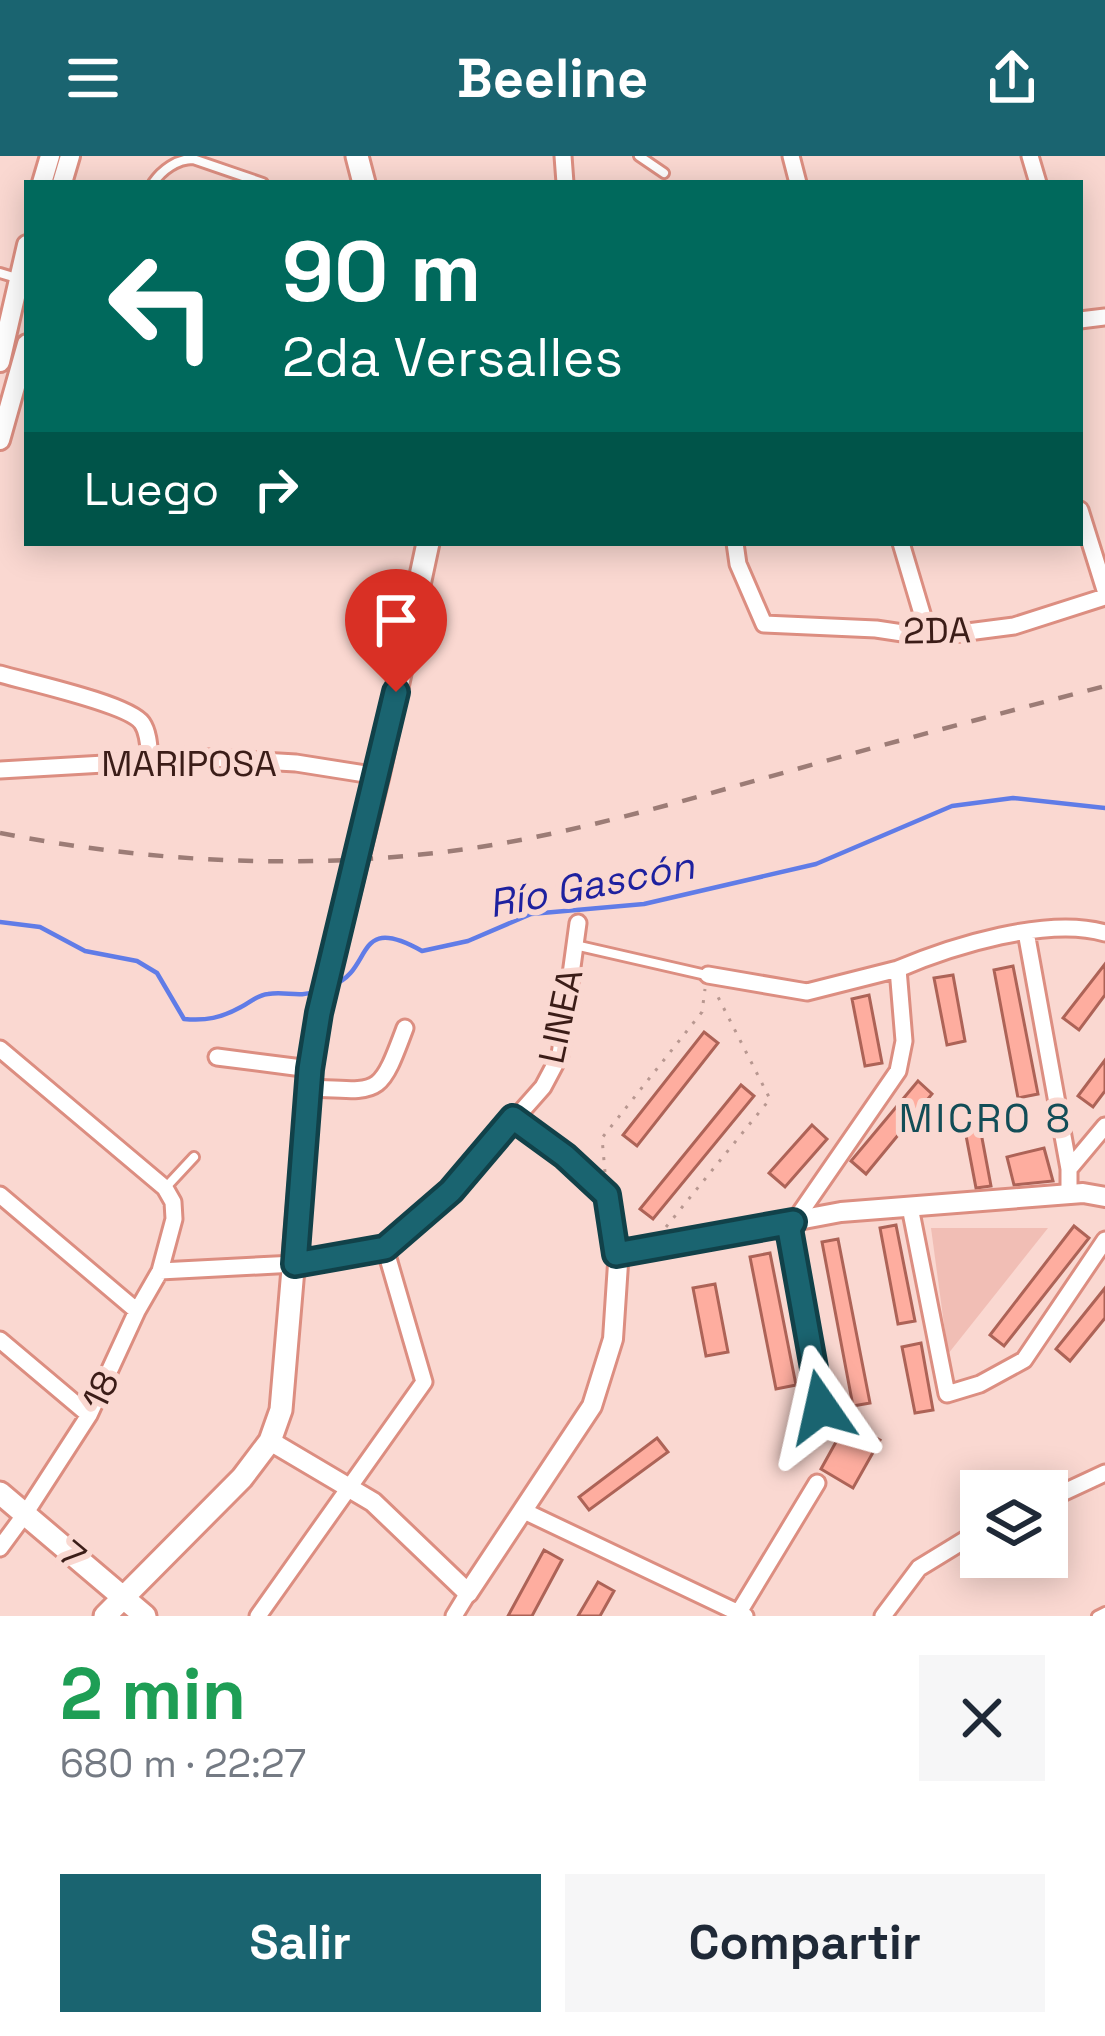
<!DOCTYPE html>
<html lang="es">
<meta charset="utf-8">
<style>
body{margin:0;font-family:"Space Grotesk",sans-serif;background:#f6f6f7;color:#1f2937;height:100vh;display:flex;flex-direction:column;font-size:45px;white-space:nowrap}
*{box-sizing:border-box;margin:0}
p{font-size:39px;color:#747a83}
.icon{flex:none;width:66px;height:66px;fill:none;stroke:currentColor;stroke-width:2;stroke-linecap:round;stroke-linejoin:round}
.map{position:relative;height:1460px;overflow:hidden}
.sheet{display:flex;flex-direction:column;background:#fff;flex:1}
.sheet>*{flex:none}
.banner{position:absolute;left:24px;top:24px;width:1059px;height:366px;border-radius:0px;box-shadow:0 6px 30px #0003;background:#00695c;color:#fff;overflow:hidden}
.controls{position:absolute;left:960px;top:1314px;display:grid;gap:24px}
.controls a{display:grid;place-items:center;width:108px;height:108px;border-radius:0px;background:#fff;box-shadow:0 6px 30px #0003;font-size:60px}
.pin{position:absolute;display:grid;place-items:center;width:102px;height:102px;color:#fff;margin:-123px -51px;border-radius:50% 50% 50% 0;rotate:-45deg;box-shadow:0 0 12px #0007}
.pin .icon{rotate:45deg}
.me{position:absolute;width:132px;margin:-66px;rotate:349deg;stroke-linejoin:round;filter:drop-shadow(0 0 9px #0008)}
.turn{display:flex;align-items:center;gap:42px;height:252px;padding:0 60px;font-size:54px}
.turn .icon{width:156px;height:156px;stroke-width:2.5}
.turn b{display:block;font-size:84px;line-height:102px}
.then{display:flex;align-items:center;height:114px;padding:0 60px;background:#0003;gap:24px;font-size:45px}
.round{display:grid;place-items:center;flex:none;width:126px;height:126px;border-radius:0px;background:#f6f6f7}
.headline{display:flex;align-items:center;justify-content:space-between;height:204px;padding:0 60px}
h1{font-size:72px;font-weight:600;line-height:90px;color:#1e9e55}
.cta{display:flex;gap:24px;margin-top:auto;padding:24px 60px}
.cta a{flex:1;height:138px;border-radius:0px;background:#1a6470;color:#fff;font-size:48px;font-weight:600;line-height:138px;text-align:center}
.cta a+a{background:#f6f6f7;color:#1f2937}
header{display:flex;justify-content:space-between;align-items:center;height:156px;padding:0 60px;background:#1a6470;color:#fff;font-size:54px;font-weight:600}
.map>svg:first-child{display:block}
.green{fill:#f1beb5}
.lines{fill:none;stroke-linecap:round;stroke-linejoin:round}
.stream{stroke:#607ce7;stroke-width:4.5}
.building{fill:#fead9f;stroke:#ad6357;stroke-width:3}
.service-casing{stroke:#dc8e81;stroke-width:14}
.minor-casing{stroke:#dc8e81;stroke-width:21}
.tertiary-casing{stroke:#dc8e81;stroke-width:24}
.secondary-casing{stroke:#dc8e81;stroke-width:27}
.path{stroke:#b79790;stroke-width:3;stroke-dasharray:3 9;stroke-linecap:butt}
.service{stroke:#fff;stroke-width:8}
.minor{stroke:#fff;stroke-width:15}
.tertiary{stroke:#fff;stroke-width:18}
.secondary{stroke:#fff;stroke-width:21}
.rail{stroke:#9c7c76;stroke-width:4.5;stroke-dasharray:15 15;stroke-linecap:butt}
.route-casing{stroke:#114149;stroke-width:30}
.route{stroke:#1a6470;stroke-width:21}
.labels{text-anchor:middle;stroke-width:12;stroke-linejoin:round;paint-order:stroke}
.street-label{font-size:36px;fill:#3b1d18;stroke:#fad8d1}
.water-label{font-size:39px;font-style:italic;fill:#1e219f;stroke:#fad8d1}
.neighbourhood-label{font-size:39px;letter-spacing:3px;fill:#124d57;stroke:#fad8d1}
</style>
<header><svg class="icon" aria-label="menu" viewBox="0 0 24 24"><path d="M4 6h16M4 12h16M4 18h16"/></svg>Beeline<svg class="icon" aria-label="share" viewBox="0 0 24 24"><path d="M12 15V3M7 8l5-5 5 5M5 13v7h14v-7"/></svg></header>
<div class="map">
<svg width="1105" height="1460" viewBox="0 0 1105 1460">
<rect width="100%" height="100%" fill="#fad8d1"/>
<path class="green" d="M931 1072H1048L948 1198Z"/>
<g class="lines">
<path class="stream" d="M0 766 40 771 85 795 137 805 157 817 184 863C206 865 221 862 241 851 251 846 257 839 268 838 286 835 299 842 317 835
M333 829C374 814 353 756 422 795L468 785 531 758 644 748 816 708 952 650 1013 642 1105 652"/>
</g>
<path class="building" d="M1105 808V839L1079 874 1063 862Z
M1013 810 1038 938 1018 942 994 814Z
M953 819 965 885 947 889 934 822Z
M869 839 882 907 865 910 852 843Z
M704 876 718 887 637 990 623 979Z
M1105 904V935L1093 951 1078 940Z
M918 925 932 938 866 1018 851 1005Z
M741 929 754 940 653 1063 640 1053Z
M979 966 991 1030 976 1032 964 969Z
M812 969 827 983 785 1031 769 1017Z
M1044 992 1053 1025 1014 1029 1007 1001Z
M896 1069 915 1165 898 1168 880 1072Z
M1074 1070 1089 1082 1004 1190 990 1179Z
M838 1083 870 1247 853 1250 822 1086Z
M770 1097 796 1229 776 1233 750 1101Z
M715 1128 728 1196 706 1200 693 1132Z
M1105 1132V1162L1070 1205 1056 1193Z
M921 1187 933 1254 915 1257 902 1191Z
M847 1266 880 1284 853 1332 821 1313Z
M657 1282 668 1296 589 1354 579 1341Z
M544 1394 562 1404 532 1460H508Z
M598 1426 614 1435 600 1460H578Z"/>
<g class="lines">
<defs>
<path id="service" d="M639 0 664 17
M153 27C162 14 177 3 193 3L263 27
M0 117 20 123
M575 789 706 819
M167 1030 194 1001
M1097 1460 1105 1456"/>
<path id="minor" d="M563 0 565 27
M791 0 798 27
M1030 0 1038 27
M1080 164 1105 161
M1080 354 1105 434
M735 387 738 408 764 468 876 473 929 481 1014 470 1105 441
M901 387 929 481
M0 518C27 526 129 548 142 567 149 577 149 593 150 604
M0 614 208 602 296 607 378 620
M1026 776 1069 1013V1038
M708 819 807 836 898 813
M0 893 165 1032 173 1046 174 1063 160 1115 137 1155 89 1259 25 1358 0 1392
M217 901 310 913
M309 932C380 935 379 942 405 872
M513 962 565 1000 607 1039
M1069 1013 1105 970
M0 1039 137 1155
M910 1051 947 1238 980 1228 1024 1204 1105 1084
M160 1115 295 1108 385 1092 451 1035 543 931 560 899 578 767
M0 1184 89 1259
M821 1251 789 1073 898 915 904 885 898 813C952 790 1048 760 1105 777
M1047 1344 1105 1317
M524 1355 745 1460
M739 1456 817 1327
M258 1460 424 1226 385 1092
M454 1460 468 1437
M883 1460 919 1412 981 1374"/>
<path id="tertiary" d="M42 27 50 0
M62 27 70 0
M0 206 27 89
M0 284 27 188
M617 1098 841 1056 1083 1037 1105 1041
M270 1285 373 1346 468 1437 592 1250 613 1183 618 1108 607 1039"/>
<path id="secondary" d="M357 0 364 27
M0 1337 145 1460
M105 1460 242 1322 270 1285 281 1254 310 913 319 857 378 620 428 387"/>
</defs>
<use href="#service" class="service-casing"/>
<use href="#minor" class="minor-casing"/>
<use href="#tertiary" class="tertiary-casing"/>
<use href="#secondary" class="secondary-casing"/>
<path class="path" d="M605 1016 602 982 702 856 705 833
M666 1071 770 943 716 837"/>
<use href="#service" class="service"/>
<use href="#minor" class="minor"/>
<use href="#tertiary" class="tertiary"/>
<use href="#secondary" class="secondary"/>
<path class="rail" d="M0 677C157 708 321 715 480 691 588 674 692 642 797 613 900 584 1002 557 1105 530"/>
</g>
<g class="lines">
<defs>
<path id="route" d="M396 536 319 857 310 913 295 1108 385 1092 451 1035 513 962 565 1000 607 1039 616 1098 793 1066 789 1073 821 1251"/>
</defs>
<use href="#route" class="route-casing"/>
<use href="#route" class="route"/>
</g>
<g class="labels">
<g class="street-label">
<text transform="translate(937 474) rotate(-1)" y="13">2DA</text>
<text x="189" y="620">MARIPOSA</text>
<text transform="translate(560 860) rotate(-78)" y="13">LINEA</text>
<text transform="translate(100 1234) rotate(-64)" y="13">18</text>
<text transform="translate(73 1398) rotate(40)" y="13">7</text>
</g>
<g class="water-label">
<text transform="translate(591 728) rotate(-11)" y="14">Río Gascón</text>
</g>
<g class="neighbourhood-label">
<text x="986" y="976">MICRO 8</text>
</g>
</g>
</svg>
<div class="controls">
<a><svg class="icon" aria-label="layers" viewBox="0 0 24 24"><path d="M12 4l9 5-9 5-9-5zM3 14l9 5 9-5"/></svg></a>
</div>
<div class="pin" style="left:396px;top:536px;background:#d93025"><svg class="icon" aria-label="arrive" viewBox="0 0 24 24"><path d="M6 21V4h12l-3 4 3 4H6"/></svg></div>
<svg class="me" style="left:821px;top:1251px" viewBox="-20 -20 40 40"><path d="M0-17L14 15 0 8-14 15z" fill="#1a6470" stroke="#fff" stroke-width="4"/></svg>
<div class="banner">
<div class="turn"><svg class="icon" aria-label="left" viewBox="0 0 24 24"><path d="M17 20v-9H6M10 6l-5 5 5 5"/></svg><div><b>90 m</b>2da Versalles</div></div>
<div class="then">Luego<svg class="icon" aria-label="right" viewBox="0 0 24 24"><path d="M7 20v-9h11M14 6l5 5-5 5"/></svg></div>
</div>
</div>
<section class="sheet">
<div class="headline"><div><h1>2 min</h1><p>680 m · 22:27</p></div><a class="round"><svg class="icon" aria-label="close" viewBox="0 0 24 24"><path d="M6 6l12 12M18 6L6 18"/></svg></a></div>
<div class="cta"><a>Salir</a><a>Compartir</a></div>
</section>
